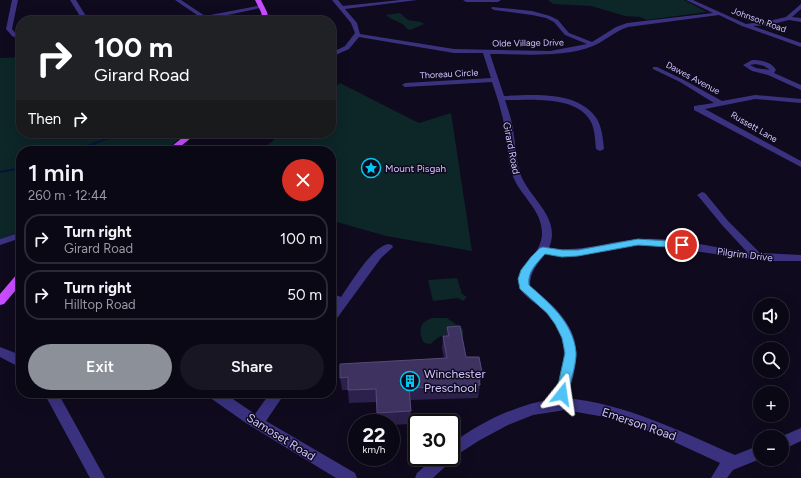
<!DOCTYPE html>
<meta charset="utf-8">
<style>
body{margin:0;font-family:Figtree,sans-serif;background:#191623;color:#f1f3f6;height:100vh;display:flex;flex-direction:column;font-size:15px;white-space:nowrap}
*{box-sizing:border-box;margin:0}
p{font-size:13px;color:#9a9aa1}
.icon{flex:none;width:22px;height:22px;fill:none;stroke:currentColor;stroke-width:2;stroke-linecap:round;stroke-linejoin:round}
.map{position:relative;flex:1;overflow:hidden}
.side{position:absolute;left:16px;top:146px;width:320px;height:252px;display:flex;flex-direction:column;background:#0b0816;border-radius:16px;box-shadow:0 4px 16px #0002,0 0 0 1px #2b2935}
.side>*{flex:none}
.hud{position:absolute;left:16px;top:16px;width:320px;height:122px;border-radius:16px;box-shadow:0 4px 16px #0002,0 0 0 1px #2b2935;background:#202124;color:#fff;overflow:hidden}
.tools{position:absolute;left:753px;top:298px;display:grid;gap:8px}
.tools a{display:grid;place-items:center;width:36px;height:36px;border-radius:50%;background:#0b0816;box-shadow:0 4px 16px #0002,0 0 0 1px #2b2935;font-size:20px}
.speed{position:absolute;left:348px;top:414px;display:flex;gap:8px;font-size:20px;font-weight:700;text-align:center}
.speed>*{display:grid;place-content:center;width:52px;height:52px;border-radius:50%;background:#0b0816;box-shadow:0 4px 16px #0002,0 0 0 1px #2b2935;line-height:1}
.speed small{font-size:10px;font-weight:400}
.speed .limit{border:2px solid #111;border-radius:6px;background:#fff;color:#111}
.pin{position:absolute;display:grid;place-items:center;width:34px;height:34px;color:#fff;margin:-17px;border:2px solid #fff;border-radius:50%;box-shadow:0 1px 4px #0007}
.me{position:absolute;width:44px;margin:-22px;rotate:15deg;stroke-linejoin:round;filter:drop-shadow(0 0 3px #0008)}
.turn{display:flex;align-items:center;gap:14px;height:84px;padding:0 12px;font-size:18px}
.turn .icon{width:52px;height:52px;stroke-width:2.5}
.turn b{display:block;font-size:28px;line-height:34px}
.then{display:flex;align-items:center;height:38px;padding:0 12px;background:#0003;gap:8px;font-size:15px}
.round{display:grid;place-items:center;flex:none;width:42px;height:42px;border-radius:21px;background:#191623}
.head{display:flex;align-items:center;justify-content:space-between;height:68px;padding:0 12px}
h1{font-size:24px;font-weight:600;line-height:30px}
.cta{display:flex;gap:8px;margin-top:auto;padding:8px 12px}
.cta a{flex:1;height:46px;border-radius:24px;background:#8c9099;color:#fff;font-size:16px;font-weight:600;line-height:46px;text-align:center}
.cta a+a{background:#191623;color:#f1f3f6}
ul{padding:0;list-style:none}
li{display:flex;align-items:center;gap:12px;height:50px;margin:0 8px 6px;padding:0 4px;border:2px solid #2b2935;border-radius:16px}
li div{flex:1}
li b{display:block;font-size:15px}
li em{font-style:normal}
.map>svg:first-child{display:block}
.green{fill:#0d2627}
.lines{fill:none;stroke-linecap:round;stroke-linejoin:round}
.stream{stroke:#06153a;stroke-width:2}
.minor{fill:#3a327f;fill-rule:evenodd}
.major{fill:#c84dff;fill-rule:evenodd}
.wall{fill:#2c214c}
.building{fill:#3e3360;stroke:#554a79}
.route{fill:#4fc3f7;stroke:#337fa1}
.labels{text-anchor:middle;stroke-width:3;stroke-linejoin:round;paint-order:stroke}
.far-street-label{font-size:9px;fill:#d0c6ff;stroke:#0f0a1d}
.street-label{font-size:10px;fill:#d0c6ff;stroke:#0f0a1d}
.poi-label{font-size:10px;fill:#d0c6ff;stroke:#0f0a1d;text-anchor:start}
.near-poi-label{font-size:12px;fill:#d0c6ff;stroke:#0f0a1d;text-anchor:start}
.near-street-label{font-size:12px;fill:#d0c6ff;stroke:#0f0a1d}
</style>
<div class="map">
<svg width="801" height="478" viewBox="0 0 801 478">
<rect width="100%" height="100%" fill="#0f0a1d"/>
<path class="green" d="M548 0H684L707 12 647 20 640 17 625 16 591 6 553 4Z
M400 13 408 20 421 22 424 24 410 30 407 29C403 21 391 21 386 15Z
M21 57V133H187L164 151H21V231L0 239V58Z
M340 83 419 123 451 113 472 251 386 236 333 221 331 220V151H261L282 133H331V91Z
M457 278 462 294 467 297 463 301 458 298 433 301 428 280Z
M433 318H447L463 329V337C450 332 440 334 431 344L424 343C418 332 419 321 433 318Z"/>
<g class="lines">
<path class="stream" d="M74 151 122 133
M0 172 21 168"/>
<path class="minor" d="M12 0H18L12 29 16 34 21 36V40L12 36 6 29Z
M70 0H76L89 21H83Z
M175 0H181L205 16 262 5 265 7 199 21H190L200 17Z
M332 0H338L343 6 400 0H417L345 9 357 23 360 34 454 49 550 51 587 44 565 35 554 22 546 18 532 15 494 10 491 8 492 7 532 11 550 16 558 20 569 33 592 42 616 27 627 23 713 13 686 0H693L746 24 769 21 786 17 801 4V9L792 17 801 18V22L789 20 769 25 753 26 801 43V47L742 26 719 15 628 27C615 31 605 41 593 46 563 58 522 54 490 54L504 96C533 95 578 90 597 119 602 128 603 139 604 149L600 151 596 149C595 140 595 130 591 122 578 95 530 100 505 100 509 112 513 124 514 136 516 148 516 161 520 173 529 199 562 217 549 248 582 253 611 240 643 239 678 237 713 248 747 252L722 225 699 197 697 195 702 192 705 193 728 221 760 253 801 255V261H764L652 245 633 246 577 256 545 254C537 265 530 272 530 286 537 293 546 299 553 306 584 338 579 360 567 398 626 404 682 432 735 455L760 445V459L733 470 727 478H711L720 463 657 434 624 422 605 417 565 410 533 415 508 425 480 440 452 458 450 462 433 478H415L417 473 435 457H451V444C481 422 517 404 554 399 565 364 573 340 543 310 536 303 524 297 519 287 519 263 542 255 542 233 542 209 519 195 512 174 507 159 508 143 505 129 502 112 497 97 492 82L405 87 402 85 405 83 491 78 483 53H454L359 37 349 49 331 57V53L345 46 355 33 351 23Z
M463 0H501L498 2H466Z
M752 60C761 60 772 62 776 70L774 73 801 85V90L768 75 752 71 743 65ZM756 64 764 66 770 70 756 68 750 65Z
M653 67H657L684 80 722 101 755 95 801 99V103L755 99 705 109 801 161V167L694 110V106L714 103 680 82 653 69Z
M21 232V238L0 245V239Z
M388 244 392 245 393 247 381 258 335 321 331 322V309L335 304 331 302V293L341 297C351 283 371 248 388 244Z
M0 347 13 352 21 356V368L0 357Z
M44 393H58L105 478H90Z
M207 393H224L255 414 270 393H285L266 421 355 473 357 478H336L246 423 209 397Z
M801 428V441L782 450V437H780Z"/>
<path class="major" d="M255 0H261L267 12 269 21H263L261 12Z
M188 133H197L175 151H166Z
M21 273V284L4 304 0 305V294L17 274Z"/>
</g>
<path class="wall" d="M447 327 466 357 482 372 478 398 410 400 411 411 410 424 391 425V423H378L377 402 349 403 348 390H342L340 378 444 358 442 349 443 336H446Z"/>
<path class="building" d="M460 326 466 357H479L482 372 478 373 480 385 409 388 411 411 377 413 376 389 348 390V377L340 378V364L447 358 443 336H449L447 327Z"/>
<path class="route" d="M638 239 682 242 686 245 682 248 638 245 578 256 562 257 545 254C537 263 527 272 529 285 549 303 573 322 576 352 577 361 570 384 568 394L566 398 562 399 558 398 556 394 565 353 562 338 555 324 547 313 520 289 518 279 521 270 531 257 540 248 543 247 562 250H578Z"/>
<defs>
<symbol id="sight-ring" viewBox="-11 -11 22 22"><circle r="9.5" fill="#0f0a1d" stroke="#00c9f1" stroke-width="1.5"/><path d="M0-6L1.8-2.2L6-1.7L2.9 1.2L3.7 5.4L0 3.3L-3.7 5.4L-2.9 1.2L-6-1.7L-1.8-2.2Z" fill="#00c9f1"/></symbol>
<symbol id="building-ring" viewBox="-11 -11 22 22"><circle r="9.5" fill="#0f0a1d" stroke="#00c9f1" stroke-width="1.5"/><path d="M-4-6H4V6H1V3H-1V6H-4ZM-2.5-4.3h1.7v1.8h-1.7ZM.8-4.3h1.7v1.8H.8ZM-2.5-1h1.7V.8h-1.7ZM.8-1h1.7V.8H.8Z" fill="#00c9f1"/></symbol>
</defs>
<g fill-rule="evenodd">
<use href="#sight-ring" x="360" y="157" width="22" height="22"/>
<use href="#building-ring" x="399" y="370" width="22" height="22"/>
</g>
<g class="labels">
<g class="far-street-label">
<text transform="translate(759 20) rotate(20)" y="3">Johnson Road</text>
<text transform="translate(528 43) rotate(-1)" y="3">Olde Village Drive</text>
<text transform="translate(449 74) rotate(-3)" y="3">Thoreau Circle</text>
<text transform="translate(693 78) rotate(28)" y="3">Dawes Avenue</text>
<text transform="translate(754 127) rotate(30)" y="3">Russett Lane</text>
</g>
<g class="street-label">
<text transform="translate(512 148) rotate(79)" y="4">Girard Road</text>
<text transform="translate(745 254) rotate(7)" y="4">Pilgrim Drive</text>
</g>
<g class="poi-label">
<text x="385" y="172">Mount Pisgah</text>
</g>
<g class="near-poi-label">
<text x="424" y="378">Winchester<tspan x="424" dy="14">Preschool</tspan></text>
</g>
<g class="near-street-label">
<text transform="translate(639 424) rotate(19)" y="4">Emerson Road</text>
<text transform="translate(281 437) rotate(32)" y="4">Samoset Road</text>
</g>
</g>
</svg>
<div class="tools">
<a><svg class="icon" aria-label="sound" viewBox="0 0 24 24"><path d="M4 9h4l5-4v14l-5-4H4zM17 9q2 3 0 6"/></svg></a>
<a><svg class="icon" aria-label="search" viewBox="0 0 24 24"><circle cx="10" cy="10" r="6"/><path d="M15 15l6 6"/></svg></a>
<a>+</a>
<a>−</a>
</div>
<div class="speed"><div>22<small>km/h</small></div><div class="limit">30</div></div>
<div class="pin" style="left:682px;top:245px;background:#d93025"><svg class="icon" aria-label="arrive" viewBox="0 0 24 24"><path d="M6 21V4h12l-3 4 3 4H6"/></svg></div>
<svg class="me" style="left:562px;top:394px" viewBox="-20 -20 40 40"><path d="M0-17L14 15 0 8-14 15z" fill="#4fc3f7" stroke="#fff" stroke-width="4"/></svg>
<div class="hud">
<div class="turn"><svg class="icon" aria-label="right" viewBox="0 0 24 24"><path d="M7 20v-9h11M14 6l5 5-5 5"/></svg><div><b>100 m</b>Girard Road</div></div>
<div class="then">Then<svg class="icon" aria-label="right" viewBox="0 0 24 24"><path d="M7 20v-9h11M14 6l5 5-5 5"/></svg></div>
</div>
<section class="side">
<div class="head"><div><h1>1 min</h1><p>260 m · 12:44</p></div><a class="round" style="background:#d93025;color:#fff"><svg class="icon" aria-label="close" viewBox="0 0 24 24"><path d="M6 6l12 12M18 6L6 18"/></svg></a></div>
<ul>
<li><svg class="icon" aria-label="right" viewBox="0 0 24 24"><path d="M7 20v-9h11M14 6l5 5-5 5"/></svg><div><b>Turn right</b><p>Girard Road</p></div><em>100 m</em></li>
<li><svg class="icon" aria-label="right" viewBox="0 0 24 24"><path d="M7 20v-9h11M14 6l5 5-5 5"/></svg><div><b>Turn right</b><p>Hilltop Road</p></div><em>50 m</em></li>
</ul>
<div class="cta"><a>Exit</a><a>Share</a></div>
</section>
</div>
